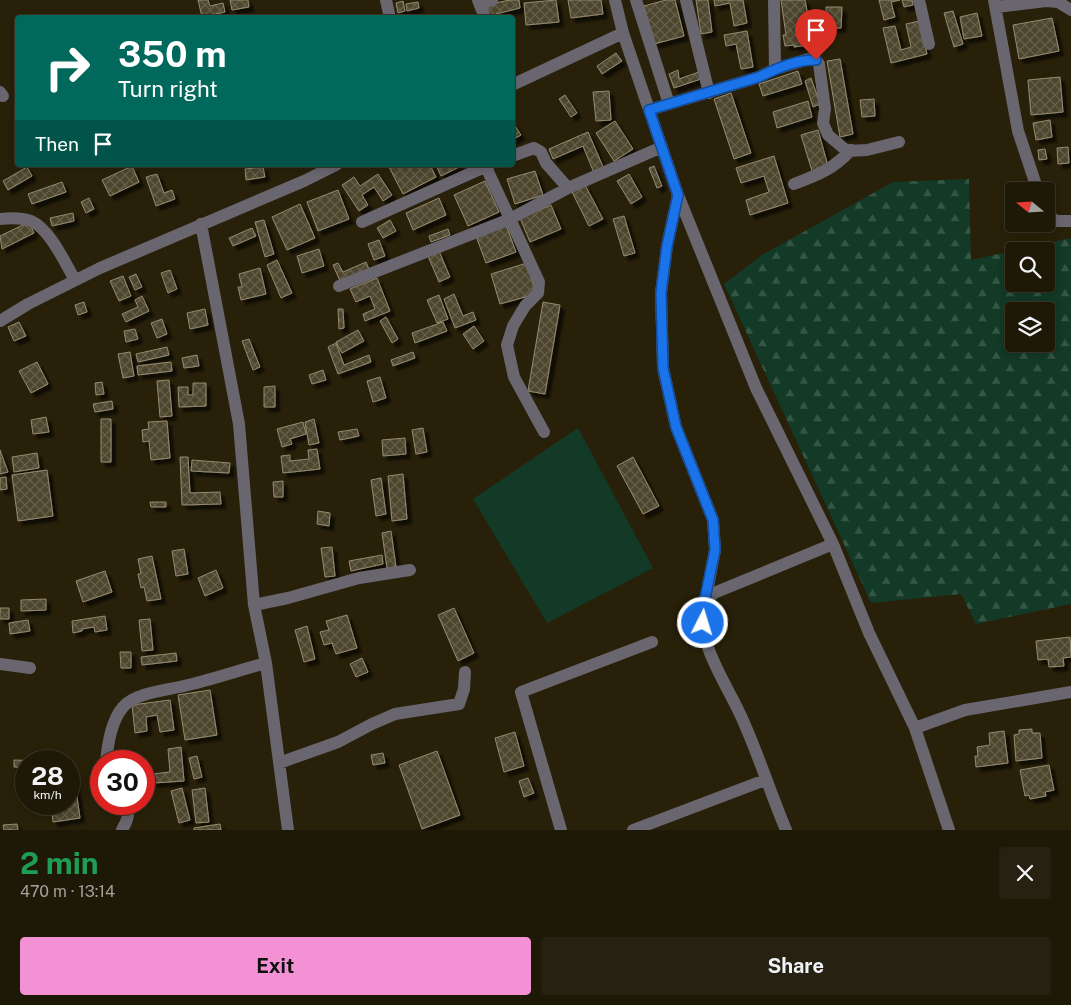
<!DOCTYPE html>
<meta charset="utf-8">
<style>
body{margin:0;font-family:"Public Sans",sans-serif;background:#262111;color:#f1f3f6;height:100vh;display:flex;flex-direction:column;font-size:19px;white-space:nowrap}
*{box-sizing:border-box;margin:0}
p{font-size:16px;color:#a1a09b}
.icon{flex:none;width:28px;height:28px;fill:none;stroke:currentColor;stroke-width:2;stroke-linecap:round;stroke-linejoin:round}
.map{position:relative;height:830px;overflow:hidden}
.details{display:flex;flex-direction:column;background:#1e1807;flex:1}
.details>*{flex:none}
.guide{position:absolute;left:15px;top:15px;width:500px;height:152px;border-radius:5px;box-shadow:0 2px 8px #0003,0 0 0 1px #3c3728;background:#00695c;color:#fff;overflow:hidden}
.needle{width:32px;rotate:288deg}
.fabs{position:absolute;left:1005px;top:182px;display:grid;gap:10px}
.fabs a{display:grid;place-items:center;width:50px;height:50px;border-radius:5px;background:#1e1807;box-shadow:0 2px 8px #0003,0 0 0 1px #3c3728;font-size:25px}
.speed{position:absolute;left:15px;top:750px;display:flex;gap:10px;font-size:25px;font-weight:700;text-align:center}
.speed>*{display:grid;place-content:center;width:65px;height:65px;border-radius:50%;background:#1e1807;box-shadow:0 2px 8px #0003,0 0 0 1px #3c3728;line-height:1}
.speed small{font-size:12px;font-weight:400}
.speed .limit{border:8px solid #d22;background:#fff;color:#111}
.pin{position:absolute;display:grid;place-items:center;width:42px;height:42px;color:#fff;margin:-51px -21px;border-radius:50% 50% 50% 0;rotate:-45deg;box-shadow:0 0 5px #0007}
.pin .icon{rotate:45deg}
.me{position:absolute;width:55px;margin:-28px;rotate:5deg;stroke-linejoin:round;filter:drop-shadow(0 0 4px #0008)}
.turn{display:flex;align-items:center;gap:18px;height:105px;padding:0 20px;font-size:22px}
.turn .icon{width:65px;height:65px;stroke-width:2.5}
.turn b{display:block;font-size:35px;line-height:42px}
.then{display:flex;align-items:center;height:48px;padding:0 20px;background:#0003;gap:10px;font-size:19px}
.round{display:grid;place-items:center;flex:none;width:52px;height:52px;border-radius:5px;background:#262111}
.head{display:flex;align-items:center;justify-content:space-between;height:85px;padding:0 20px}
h1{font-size:30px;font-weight:700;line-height:38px;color:#1e9e55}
.action{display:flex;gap:10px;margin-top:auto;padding:10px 20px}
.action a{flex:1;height:58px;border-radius:5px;background:#f491d4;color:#111;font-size:20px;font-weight:700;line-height:58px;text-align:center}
.action a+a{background:#262111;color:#f1f3f6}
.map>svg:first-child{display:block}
.forest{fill:url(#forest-firs);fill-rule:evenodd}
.park{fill:#123a26}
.building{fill:url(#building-cross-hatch);stroke:#958b71;filter:url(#shadow)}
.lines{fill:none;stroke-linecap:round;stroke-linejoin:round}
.minor{stroke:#6a6670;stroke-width:12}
.route-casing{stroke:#114b97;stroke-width:12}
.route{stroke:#1a73e8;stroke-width:9}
</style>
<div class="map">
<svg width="1071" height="830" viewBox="0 0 1071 830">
<defs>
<pattern id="forest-firs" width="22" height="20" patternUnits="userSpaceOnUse" patternTransform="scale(1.25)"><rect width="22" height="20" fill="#123a26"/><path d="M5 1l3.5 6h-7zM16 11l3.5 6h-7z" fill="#345644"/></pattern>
<pattern id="building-cross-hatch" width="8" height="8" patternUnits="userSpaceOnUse" patternTransform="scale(1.25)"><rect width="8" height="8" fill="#4d452d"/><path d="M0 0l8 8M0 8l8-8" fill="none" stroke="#665f4a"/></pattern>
<filter id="shadow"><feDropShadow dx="4.5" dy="4.5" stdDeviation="1" flood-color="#0009"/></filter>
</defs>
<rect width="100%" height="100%" fill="#282009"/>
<path class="forest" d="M969 179 971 260 1071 238V604L976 624 961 594 871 603 724 284 762 255 893 182ZM1014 251H1046V284H1014ZM1014 311H1046V344H1014Z"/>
<path class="park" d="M578 428 653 568 547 623 473 499Z"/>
<path class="building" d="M198 0H208L210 6 223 3 225 12 202 17Z
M230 0H248L249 7 232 10Z
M510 0H519L520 8 496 14 497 18H488L485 5Z
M556 0 559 22 526 25 524 3Z
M568 0H601L603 14 571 18Z
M666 0H675L684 36 654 44 644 6Z
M696 0H708L712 32 701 34Z
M714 0H743L747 23 734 26 730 3 715 6Z
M781 0H805L811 32 814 31 815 41 808 42V45L794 47V45L785 46 783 35H786Z
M879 0H900L891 2 895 17 884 20Z
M902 0H912L913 5 904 7Z
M403 1 405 11 398 13 396 3Z
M418 2 419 8 407 11 406 4Z
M826 7H842L841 28H826Z
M953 11 963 44 954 47 944 13Z
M977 13 982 36 964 39 960 17Z
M1052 18 1059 51 1019 59 1013 25Z
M919 21 927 54 891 63 883 28 895 26 901 50 911 47 906 24Z
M747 31 753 67 741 69 736 44 726 46 724 35Z
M616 53 622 61 602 74 597 66Z
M840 59 853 134 840 137 827 61Z
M678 70 679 79 699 72 701 79 674 88 669 74Z
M798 71 802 84 763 96 759 84Z
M1060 77 1063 112 1031 115 1028 80Z
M811 78 820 104 813 107 805 81Z
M609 91 611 120 596 121 593 92Z
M731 93 751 153 734 159 714 99Z
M565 95 577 113 571 117 559 99Z
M874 99 875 116 862 117 860 100Z
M808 101 812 117 777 128 773 112Z
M1050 120 1052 137 1036 140 1033 123Z
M512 121 521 135 512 140Z
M615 121 633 149 614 161 596 133Z
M818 130 828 166 812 171 801 135Z
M588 132 604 169 594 173 583 146 553 159 549 149Z
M1068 147 1069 163 1058 164 1057 148Z
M1045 149 1047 159 1039 160 1038 150Z
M774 156 788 203 750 215 746 200 769 192 764 176 741 183 736 168Z
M394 165H430L436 177 403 194 389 167Z
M436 165H463L441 176Z
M132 166 139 182 110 196 102 180Z
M654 166 662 186 657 188 649 168Z
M27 167 32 176 8 190 3 181Z
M263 167 265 177 246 180 245 169Z
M535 171 543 195 515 204 507 179Z
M157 174 164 193 172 190 175 199 156 206 146 177Z
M378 174 392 195 383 201 374 187 362 195 368 205 359 211 342 185 354 177 360 186Z
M629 174 642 197 631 204 617 181Z
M485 181 499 212 468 226 454 195Z
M62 182 66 192 32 204 28 194Z
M585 185 603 219 589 226 572 192Z
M338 190 349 219 318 231 307 202Z
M89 198 94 209 86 213 81 202Z
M439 198 446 215 413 230 406 213Z
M300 204 315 238 287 250 272 217Z
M551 205 561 229 530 242 520 218Z
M73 213 74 221 52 226 50 218Z
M624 216 635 253 624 256 613 219Z
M264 220 274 254 265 257 255 222Z
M390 220 396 231 383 238 377 228Z
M29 222 34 233 2 249 0 236Z
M506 225 516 252 486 263 476 236Z
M252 228 256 236 233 246 229 238Z
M448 229 450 235 431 242 429 236Z
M379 240 385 256 374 260 368 244Z
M319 249 324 266 302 273 297 256Z
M439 251 450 277 439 282 428 256Z
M277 260 292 293 281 298 267 265Z
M366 262 369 269 340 281 333 265 338 263 343 272Z
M527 263 536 294 500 304 491 274Z
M260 268 266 294 241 300 238 287H242L239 274Z
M170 270 177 289 168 293 161 273Z
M136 274 142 287 135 290 129 277Z
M123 276 131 296 119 301 110 281Z
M377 278 390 311 365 321 363 314 375 309 370 296 356 302 350 289Z
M454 294 463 316 473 312 476 320 455 328 444 299Z
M439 295 448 319 437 323 427 300Z
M142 296 149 311 126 322 122 314 138 307 135 300Z
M84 302 87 312 78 315 75 305Z
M543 302 560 305 545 394 528 391Z
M205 309 208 325 190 329 187 313Z
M338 309H343L344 328 339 329Z
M386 317 398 339 392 343 380 321Z
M162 319 167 334 157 338 151 323Z
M19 322 26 336 14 341 8 327Z
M443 322 447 331 415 343 412 333Z
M474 326 484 341 473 349 463 334Z
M135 329 138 339 126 342 124 331Z
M358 330 364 341 342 353 336 342Z
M249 339 260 367 253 370 242 341Z
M336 343 344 365 369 355 371 362 338 374 328 347Z
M167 347 169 355 138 362 136 354Z
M130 352 134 376 123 378 118 354Z
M413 352 415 358 393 366 391 360Z
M197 355 199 366 184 368 182 358Z
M37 362 48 384 31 393 19 371Z
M171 362 172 371 138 375 137 366Z
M323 370 326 380 312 384 309 375Z
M380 377 386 398 373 402 367 381Z
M169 380 172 416 160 417 157 381Z
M102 382 104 394 96 395 95 383Z
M193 383H206V406L179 407 178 387H188V395H193Z
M275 386V407H264V387Z
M112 401 113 409 95 412 93 404Z
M46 417 49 432 33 434 31 420Z
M101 419H111V462H101Z
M314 419 319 443 309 445 305 422Z
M167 421 170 458 151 460 149 441 143 442 142 430 149 429 148 422Z
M303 422 306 434 290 439 292 444 282 447 277 429Z
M423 428 427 452 416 454 412 430Z
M357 429 359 436 340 440 338 432Z
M405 438 406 454 383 456 382 440Z
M317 449 320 469 283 473 281 456 290 455V461L309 459 308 450Z
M0 450 8 472 0 474Z
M37 453 39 468 14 472 12 457Z
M180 457H188L190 493 220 492 221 504 182 505Z
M633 457 659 506 643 514 617 466Z
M192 460 230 463 229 473 191 471Z
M47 470 53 516 18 521 12 475Z
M403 474 407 519 392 521 388 476Z
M6 477 7 489 0 490V478Z
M381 478 386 514 376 516 371 480Z
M283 481V497H274L273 482Z
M150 502H166V507H151Z
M318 511 330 513 329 526 317 524Z
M391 531 396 567 387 568 382 533Z
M332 547 335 576 325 577 321 548Z
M184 549 188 574 176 576 172 551Z
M382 555 383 564 351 571 349 561Z
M152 556 161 599 147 601 144 587 141 588 138 574H141L138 559Z
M216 570 223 588 205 596 198 578Z
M105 571 112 592 83 602 76 581Z
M46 599V610L21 611V600Z
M0 608H9V619H0Z
M454 608 474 653 458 661 438 615Z
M347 615 357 648 336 654 332 643 324 645 320 632 329 630 326 621Z
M105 616 107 630 95 632 94 627 82 629V631L73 633 72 621Z
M150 619 153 650 142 651 139 620Z
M28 620 30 631 10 634 9 623Z
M307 626 315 659 304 662 295 630Z
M1070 637 1071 657 1063 658 1064 666 1049 667 1048 659 1038 660 1036 641Z
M120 652H131V668H121Z
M176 653 177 661 142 665 141 657Z
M362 658 368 672 356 677 350 664Z
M210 690 217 735 185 740 178 695Z
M170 700 174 730 160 732 157 715 146 717 147 731 135 733 132 705Z
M1032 729V733H1040L1042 758 1016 761 1014 735 1019 734V730Z
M1004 731 1008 763 976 767 975 756H978L977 747 990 745 989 733Z
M515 732 524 766 504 772 495 738Z
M181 747 184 781 153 783 152 774 170 772 168 749Z
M437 751 460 815 422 829 399 765Z
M383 753 385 763 373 765 371 755Z
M197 756 202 777 194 779 189 758Z
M14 760 45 761H26V768L14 767Z
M1049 765 1054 790 1045 792 1046 796 1030 799 1029 795 1025 796 1020 770Z
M528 778 534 793 524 797 519 781Z
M75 783 80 818 53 822 51 804H69V784Z
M182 788 190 820 179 823 171 791Z
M205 788 209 822 196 823 192 790Z
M17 824 18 830H4L3 825Z
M220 824 221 830H194V828Z"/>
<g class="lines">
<path class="minor" d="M386 0 390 18
M478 0 485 18
M636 0 669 104
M686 0 709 93
M919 0 929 44
M994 0 1018 131 1038 191
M480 4 492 0
M996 7 1046 1 1058 2 1071 10
M623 33 678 195 756 388 833 544 869 633 915 728 949 830
M775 69 809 59 816 60 819 64 825 109 823 123 828 135 847 151 867 150 899 142
M512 85 623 33 615 0
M0 92 3 96
M649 110 759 77 775 69 774 0
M512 156 534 148 541 152 546 163 568 188
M794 184C818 175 832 170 851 150
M678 195 667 246 661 293 663 368 676 427 713 520 715 550 705 602
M1046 214 1056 221H1071
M0 219C10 218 22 218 31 221 50 229 65 263 75 280
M362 222 489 165
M201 224 239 424 254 605 266 663 288 830
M339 286 510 219 485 165
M0 321 28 304 100 268 304 181 336 165
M544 432 514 377 507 345 513 326 525 306 538 293 539 282 510 219 568 188 662 147
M254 605 288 598 359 578 410 570
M0 664 30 668
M915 728 965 710 1071 692
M106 761C108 744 111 721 123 707 135 692 170 690 188 685 214 679 240 670 266 663
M279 763 338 742 372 724 395 714 459 704 464 689 465 672
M122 830C127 821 131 813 125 804
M561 830 521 692 652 642
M633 830 765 780
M786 830C770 792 758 753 741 716 727 685 699 646 703 612 704 603 708 599 714 593L833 544"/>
</g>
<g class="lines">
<defs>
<path id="route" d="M703 623 702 613 715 550 713 520 676 427 663 368 661 293 667 246 678 195 649 110 759 77C775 69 797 59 816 60"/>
</defs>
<use href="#route" class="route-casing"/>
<use href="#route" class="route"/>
</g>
</svg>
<div class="fabs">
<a><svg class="needle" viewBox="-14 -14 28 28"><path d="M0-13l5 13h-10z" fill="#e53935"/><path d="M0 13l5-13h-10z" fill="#a1a09b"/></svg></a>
<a><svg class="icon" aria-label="search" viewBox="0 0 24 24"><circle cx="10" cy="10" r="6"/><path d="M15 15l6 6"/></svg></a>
<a><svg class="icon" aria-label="layers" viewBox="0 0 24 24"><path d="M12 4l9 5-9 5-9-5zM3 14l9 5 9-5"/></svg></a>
</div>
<div class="speed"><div>28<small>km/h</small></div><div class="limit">30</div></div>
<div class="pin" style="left:816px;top:60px;background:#d93025"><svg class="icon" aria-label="arrive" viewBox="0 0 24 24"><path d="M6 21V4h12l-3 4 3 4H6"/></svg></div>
<svg class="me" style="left:703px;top:623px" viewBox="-20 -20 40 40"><circle r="17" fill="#1a73e8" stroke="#fff" stroke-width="3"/><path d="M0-11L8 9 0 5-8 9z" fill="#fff"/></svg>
<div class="guide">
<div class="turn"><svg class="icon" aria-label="right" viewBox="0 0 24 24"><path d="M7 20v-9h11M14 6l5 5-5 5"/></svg><div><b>350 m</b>Turn right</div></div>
<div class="then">Then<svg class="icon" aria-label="arrive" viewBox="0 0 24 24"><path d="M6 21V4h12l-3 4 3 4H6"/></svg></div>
</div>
</div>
<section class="details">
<div class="head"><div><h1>2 min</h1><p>470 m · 13:14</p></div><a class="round"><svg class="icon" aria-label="close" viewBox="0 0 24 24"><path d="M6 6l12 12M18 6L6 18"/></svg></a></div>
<div class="action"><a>Exit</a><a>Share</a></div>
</section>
